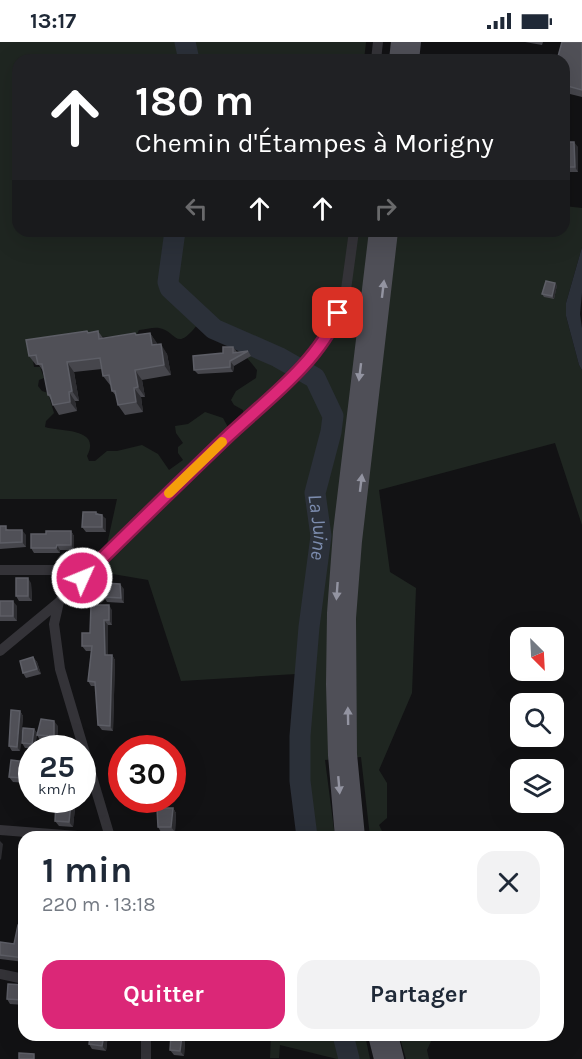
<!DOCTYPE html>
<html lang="fr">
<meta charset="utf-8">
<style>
body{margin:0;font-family:Karla,sans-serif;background:#f2f2f3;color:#1f2937;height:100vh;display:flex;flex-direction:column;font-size:22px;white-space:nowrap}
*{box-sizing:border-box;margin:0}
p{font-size:20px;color:#747a83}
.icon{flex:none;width:33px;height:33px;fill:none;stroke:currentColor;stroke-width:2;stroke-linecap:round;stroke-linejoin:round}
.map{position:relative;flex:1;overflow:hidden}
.details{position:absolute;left:18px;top:789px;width:546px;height:210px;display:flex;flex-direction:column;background:#fff;border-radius:18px;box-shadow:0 6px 24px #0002}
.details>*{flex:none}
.hud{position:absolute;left:12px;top:12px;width:558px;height:183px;border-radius:18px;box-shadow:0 6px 24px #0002;background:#202124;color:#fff;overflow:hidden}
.needle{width:39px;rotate:156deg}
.fabs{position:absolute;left:510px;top:585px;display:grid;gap:12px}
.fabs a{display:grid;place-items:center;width:54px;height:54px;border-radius:12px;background:#fff;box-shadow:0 6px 24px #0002;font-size:30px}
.speed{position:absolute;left:18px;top:693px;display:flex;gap:12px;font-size:30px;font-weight:700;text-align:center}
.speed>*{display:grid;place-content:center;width:78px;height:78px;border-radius:50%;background:#fff;box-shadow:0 6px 24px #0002;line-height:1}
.speed small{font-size:15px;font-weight:400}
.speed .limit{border:9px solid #d22;background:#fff;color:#111}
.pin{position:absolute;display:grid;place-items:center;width:51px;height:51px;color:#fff;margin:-26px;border-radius:12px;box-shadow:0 3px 9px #0006}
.me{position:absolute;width:66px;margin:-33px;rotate:46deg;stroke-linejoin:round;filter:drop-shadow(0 0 4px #0008)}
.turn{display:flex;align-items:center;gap:21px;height:126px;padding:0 24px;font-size:27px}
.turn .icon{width:78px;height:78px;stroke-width:2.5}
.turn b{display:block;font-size:42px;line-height:51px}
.lanes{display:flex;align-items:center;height:57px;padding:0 24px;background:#0003;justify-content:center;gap:30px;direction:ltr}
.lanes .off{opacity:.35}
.round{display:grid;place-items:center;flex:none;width:63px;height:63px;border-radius:18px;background:#f2f2f3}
.overview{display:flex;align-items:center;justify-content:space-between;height:102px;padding:0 24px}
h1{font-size:36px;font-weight:700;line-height:45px}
.button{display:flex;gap:12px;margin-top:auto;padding:12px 24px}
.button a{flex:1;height:69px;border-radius:18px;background:#db2777;color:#fff;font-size:24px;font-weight:700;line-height:69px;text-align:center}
.button a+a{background:#f2f2f3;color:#1f2937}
.status{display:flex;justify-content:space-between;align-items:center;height:42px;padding:0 30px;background:#fff;direction:ltr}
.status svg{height:16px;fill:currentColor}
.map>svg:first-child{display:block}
.green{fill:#1f2621;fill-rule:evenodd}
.water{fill:#2b3039}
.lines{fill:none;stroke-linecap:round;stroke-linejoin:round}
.river{stroke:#2b3039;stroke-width:21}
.minor{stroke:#343338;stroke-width:10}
.primary{stroke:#4f4f57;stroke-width:16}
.wall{fill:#46464c}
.shaded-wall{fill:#2d2d31}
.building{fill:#505057;stroke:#5d5e66;stroke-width:1.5}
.oneway{fill:#9394a1}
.route-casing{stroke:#8e194d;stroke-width:15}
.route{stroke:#db2777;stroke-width:10}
.slow{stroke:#f59e0b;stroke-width:10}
.labels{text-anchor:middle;stroke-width:4.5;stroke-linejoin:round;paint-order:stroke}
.water-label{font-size:20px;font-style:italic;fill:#7c8cae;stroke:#0d0d0f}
</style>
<div class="status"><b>13:17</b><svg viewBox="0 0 49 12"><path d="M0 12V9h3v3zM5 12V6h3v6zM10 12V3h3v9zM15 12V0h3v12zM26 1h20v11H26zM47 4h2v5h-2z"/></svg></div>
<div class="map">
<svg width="582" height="1017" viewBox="0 0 582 1017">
<rect width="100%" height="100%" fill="#121214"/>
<path class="green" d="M0 0H366L364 18H18V189H564V164L582 166V205L566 261V274L579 323 582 328V483L555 401 379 448 390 530 416 546 412 651 379 728 387 741V776L379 783 385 795H370L361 715 325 718 335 795H301L294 720 296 632 181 639 148 538 101 530 117 457H0ZM197 283C227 296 237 302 257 328L256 336 236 349 231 358 234 363 243 368 244 374 229 387 223 376 205 370 188 382 175 384 176 391 183 401 178 405V411L183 418 169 428 158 412 142 403 117 409H107L95 419H89L87 414C102 385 59 390 45 385L46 379 54 371 48 351 42 349 38 344 39 338 44 336 40 325H34L31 305 98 295 136 294 139 288C145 288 153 285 159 286 177 289 175 311 197 283Z
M271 993H365L370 1017H337L280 1003 279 1016H270Z
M399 993H434L427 1008 429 1017H406Z"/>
<path class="water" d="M582 205V251L580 272 582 286V328L579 323 566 274V261Z"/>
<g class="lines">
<g class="river">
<path d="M185 0 189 18"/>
<path id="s1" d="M175 189 168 240 170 246 214 287 278 315 315 336 333 374 331 390 315 451 321 494 309 585 300 694V739L307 795"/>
<path d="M343 993 349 1017"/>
</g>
<path class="minor" d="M376 18 378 0
M0 528H65L77 530 82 536
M0 609 59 560
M0 788 90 795
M110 795 60 627 54 582 59 560 181 439 312 314 332 288 345 255 354 189
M0 932 24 937
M146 993V1017"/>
<path class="primary" d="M397 18 399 0
M411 18 413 0
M343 795 336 713 334 642 335 571 341 490 377 189
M357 795 349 712 348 576 354 499 390 189
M376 993 382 1017
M390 993 396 1017"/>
</g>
<path class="wall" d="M525 0H543L542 3Z
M582 0V55L570 52 564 82V18Z
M564 100 578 105V130H566L564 127Z
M557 243 554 257 544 255 542 252Z
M98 289 103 296 136 293 150 291 157 302 167 312 171 333 142 338 145 355H141L143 370 125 373 118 363 116 354 112 349 111 343H110L103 334 102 327 74 330 79 359H75L77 369 59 373 53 363 52 359 48 353 43 329 39 323H36L29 314 88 291Z
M233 305 237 310 248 309 251 314 234 324 233 330 198 332 194 328Z
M96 470 106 477V490H86L82 485Z
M0 484 9 488 26 493V505L0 507Z
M71 489 74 494V508H60V511H34L31 506 46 492Z
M31 541 32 559H19L16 554Z
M124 547V561L107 560 104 555Z
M0 559 17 564V579H0Z
M112 568V583H108V613H112L115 618 113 689 102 688 98 683 96 644H91L88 639 91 609H86L82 604 90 591Z
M33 615 37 620 41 632 26 636 23 631Z
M20 669 23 674 20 709H12L9 704Z
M58 684 57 699 40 698 37 693Z
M34 687 37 691 35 706H25L22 701Z
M30 725 28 741 13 740 9 735Z
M48 758H65V760L75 766 73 785 59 784 55 779 56 765 51 764 48 759Z
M133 758H151V767H136L133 762Z
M173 766 176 771 175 790H161L158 785Z
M24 883V920L0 917V900L14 902Z
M24 943V963L10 962 7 957Z
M90 993H108L106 1009 92 1007 89 1002Z
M233 993H249V995Z
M185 999 184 1014 174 1013 170 1008Z"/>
<path class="shaded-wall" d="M564 43 570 52 564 82Z
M574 100 578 105V130L575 125Z
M555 241 557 243 554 257 552 254Z
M150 291 157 301 159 312 152 303Z
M161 302 167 312 171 333 164 323Z
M230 319 234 324 233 330 230 325Z
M67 320 74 330 79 359 72 349Z
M135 328 142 338 145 355 138 345Z
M134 346 141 355 143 370 136 360Z
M69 350 75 359 77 369 70 360Z
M102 473 106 477V490L102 485Z
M22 488 26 493V505L22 500Z
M71 489 74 494V508L71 503Z
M57 503 60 508V511L56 506Z
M28 536 31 541 32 559 28 554Z
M120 542 124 547V561L121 556Z
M13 559 17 564V579L13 574Z
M109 563 112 568V583L109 578Z
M104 578 108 583V618L105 613Z
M112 613 115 618 113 689 110 684Z
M33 615 37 620 41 632 37 627Z
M20 669 23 674 20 709 17 705Z
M54 679 58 684 57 699 54 694Z
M34 687 37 691 35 706 32 702Z
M26 720 30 725 28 741 24 736Z
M148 758H151V767L148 762Z
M71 761 75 766 73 785 69 780Z
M173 766 176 771 175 790 171 785Z
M0 799 3 802 1 818 0 817Z
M104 993H108L106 1009 102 1004Z
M182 994 185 999 184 1014 180 1009Z"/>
<path class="building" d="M562 0H582V48L564 43V45V18H557Z
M564 100H574L575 125H564Z
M546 239 555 241 552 254 542 252Z
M87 289 88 291 98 289 99 297 135 291 136 293 150 291 152 303 161 302 164 323 135 328 138 345 134 346 136 360 118 363 115 349H112L109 333 103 334 100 316 67 320 72 349 69 350 70 360 53 363 50 353H48L42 322H38L36 313 29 314 26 298Z
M223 305H233V311L248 309 230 319V325L194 328 193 314 223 311Z
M83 470H96V472L102 473V485H82Z
M0 484H6V488H22V500L0 501Z
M46 489H71V503H57L56 506H31V492H46Z
M16 536H28V554H16Z
M104 541 120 542 121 556 104 555Z
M0 559H13V574H0Z
M91 563H109V578H104L105 613H112L110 684 98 683 95 640 88 639 92 604H82V591H90Z
M33 615 37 627 23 631 20 619Z
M11 668 20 669 17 705 9 704Z
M41 677 54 679V694L37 693Z
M23 686 34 687 32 702 22 701Z
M11 718 26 720 24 736 9 735Z
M48 758H61V760L48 759Z
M133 758H148V762H133Z
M56 760 71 761 69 780 55 779Z
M157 766H173L171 785H158Z
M23 799H24V813H21Z
M18 883H24L23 902H24V916L0 913V900L14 902Z
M8 942 24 943V958L7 957Z
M90 993H104L102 1004 89 1002Z
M171 993 182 994 180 1009 170 1008Z
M19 1011 34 1012V1017H19Z"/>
<defs><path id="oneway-solid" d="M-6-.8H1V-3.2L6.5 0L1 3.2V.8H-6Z" transform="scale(1.5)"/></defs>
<g class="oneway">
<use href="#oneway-solid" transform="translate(383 247) rotate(-83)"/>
<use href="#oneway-solid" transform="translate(360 330) rotate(97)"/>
<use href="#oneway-solid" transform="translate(361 441) rotate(-83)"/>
<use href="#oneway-solid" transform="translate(337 549) rotate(94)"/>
<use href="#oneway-solid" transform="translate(348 674) rotate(-91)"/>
<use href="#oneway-solid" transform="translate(339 743) rotate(85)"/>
</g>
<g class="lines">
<defs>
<path id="route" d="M82 536C130 489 178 442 226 396 264 360 319 320 338 271"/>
</defs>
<use href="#route" class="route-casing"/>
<use href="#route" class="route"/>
<path class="slow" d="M169 451 222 400"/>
</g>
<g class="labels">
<g class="water-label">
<text dy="7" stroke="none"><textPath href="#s1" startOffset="386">La Juine</textPath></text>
</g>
</g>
</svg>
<div class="fabs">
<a><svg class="needle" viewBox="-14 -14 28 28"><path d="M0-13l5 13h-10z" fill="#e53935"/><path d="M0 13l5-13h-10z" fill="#747a83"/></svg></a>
<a><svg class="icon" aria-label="search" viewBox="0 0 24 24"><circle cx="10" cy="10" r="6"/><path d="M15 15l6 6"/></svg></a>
<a><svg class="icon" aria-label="layers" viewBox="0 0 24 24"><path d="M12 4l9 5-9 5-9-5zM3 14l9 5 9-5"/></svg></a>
</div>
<div class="speed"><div>25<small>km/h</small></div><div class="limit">30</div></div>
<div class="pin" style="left:338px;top:271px;background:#d93025"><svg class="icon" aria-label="arrive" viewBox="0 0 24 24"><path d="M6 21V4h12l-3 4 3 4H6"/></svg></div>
<svg class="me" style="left:82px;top:536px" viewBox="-20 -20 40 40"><circle r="17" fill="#db2777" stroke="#fff" stroke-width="3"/><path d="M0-11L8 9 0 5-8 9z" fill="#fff"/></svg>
<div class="hud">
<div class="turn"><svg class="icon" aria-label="ahead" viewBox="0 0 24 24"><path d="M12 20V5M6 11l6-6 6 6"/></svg><div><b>180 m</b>Chemin d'Étampes à Morigny</div></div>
<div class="lanes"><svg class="icon off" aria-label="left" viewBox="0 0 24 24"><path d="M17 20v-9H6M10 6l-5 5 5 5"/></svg><svg class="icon" aria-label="ahead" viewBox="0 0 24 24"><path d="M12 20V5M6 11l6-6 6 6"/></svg><svg class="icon" aria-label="ahead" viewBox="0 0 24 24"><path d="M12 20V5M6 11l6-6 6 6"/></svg><svg class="icon off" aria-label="right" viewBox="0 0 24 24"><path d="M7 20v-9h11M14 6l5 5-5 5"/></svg></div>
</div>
<section class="details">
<div class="overview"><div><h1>1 min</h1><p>220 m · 13:18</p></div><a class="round"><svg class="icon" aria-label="close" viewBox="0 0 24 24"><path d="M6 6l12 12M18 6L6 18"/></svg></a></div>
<div class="button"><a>Quitter</a><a>Partager</a></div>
</section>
</div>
